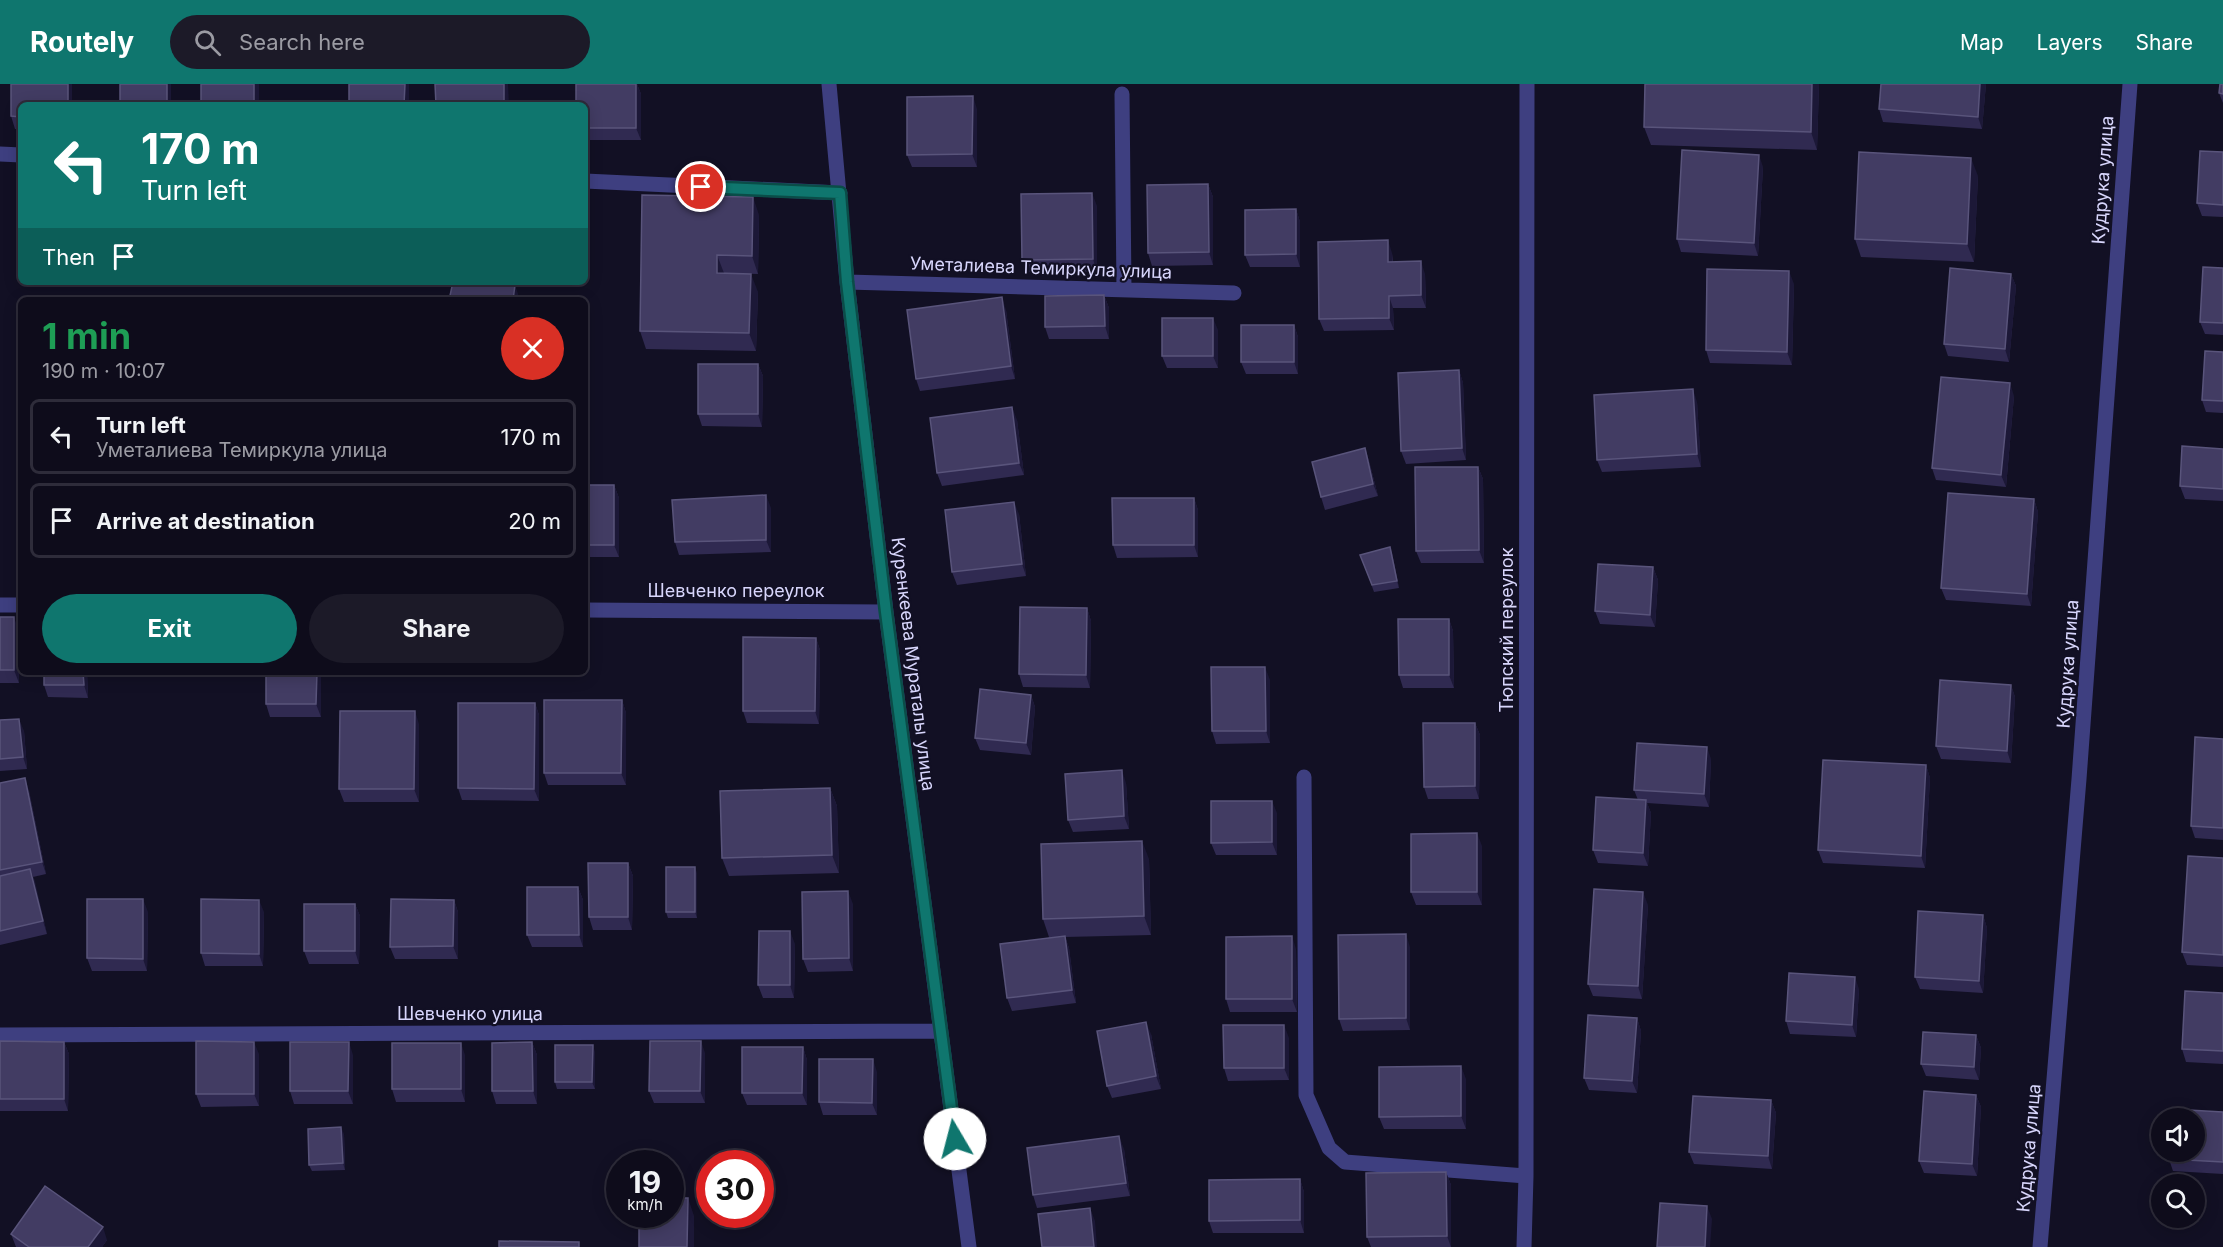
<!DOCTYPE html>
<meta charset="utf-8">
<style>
body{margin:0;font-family:Inter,sans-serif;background:#1c1a28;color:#f1f3f6;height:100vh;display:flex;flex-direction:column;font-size:22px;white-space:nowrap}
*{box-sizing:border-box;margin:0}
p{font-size:20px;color:#9b9ba3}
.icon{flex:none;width:33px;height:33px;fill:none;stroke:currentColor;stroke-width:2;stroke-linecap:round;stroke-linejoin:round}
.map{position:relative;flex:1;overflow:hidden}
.side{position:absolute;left:18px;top:213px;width:570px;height:378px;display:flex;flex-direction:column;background:#0e0c1b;border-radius:9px;box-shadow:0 3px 15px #0003,0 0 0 2px #2e2c3a}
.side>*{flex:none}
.guide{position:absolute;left:18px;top:18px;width:570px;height:183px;border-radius:9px;box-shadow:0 3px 15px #0003,0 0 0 2px #2e2c3a;background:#0f766e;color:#fff;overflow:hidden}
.buttons{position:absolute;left:2151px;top:1024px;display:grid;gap:12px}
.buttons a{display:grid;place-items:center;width:54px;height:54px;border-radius:50%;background:#0e0c1b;box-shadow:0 3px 15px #0003,0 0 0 2px #2e2c3a;font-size:30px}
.speed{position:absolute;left:606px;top:1066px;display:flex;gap:12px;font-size:30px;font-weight:700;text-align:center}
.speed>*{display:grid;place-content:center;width:78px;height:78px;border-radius:50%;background:#0e0c1b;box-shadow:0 3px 15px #0003,0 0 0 2px #2e2c3a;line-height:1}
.speed small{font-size:15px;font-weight:400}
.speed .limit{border:9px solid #d22;background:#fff;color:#111}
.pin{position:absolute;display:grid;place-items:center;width:51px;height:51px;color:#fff;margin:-26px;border:3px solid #fff;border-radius:50%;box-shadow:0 2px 6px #0007}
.me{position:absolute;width:66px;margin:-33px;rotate:352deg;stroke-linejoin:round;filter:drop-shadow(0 0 4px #0008)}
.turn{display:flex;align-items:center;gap:21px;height:126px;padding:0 24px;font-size:27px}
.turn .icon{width:78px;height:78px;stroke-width:2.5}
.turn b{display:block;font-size:42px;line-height:51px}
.then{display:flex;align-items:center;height:57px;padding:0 24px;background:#0003;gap:12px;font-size:22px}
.round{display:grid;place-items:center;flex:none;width:63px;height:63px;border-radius:32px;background:#1c1a28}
.head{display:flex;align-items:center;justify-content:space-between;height:102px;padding:0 24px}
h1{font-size:36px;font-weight:700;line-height:45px;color:#1e9e55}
.button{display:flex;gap:12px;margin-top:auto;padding:12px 24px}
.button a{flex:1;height:69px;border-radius:36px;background:#0f766e;color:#fff;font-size:24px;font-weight:700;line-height:69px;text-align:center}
.button a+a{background:#1c1a28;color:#f1f3f6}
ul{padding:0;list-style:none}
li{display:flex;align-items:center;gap:18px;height:75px;margin:0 12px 9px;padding:0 12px;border:3px solid #2e2c3a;border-radius:9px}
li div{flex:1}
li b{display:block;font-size:22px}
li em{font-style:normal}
header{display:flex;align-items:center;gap:36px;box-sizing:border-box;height:84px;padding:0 30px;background:#0f766e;color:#fff}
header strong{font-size:28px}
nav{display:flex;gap:33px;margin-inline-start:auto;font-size:21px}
.search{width:420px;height:54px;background:#1c1a28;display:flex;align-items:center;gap:15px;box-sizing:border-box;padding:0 21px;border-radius:33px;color:#9b9ba3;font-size:22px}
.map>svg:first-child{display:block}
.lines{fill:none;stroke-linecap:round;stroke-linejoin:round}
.minor{stroke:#3e3f80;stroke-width:15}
.wall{fill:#302a51}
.shaded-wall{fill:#1c1837}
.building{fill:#423c63;stroke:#59547b;stroke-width:1.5}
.route-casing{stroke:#0a4d48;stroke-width:15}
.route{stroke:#0f766e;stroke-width:10}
.labels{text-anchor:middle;stroke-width:4.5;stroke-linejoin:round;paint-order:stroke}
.street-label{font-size:18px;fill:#d8d6fc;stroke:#121024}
</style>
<header>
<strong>Routely</strong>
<div class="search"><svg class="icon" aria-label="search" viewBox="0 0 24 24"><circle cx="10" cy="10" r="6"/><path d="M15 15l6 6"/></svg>Search here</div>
<nav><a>Map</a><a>Layers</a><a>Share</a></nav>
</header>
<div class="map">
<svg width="2223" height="1163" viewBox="0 0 2223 1163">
<rect width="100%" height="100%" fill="#121024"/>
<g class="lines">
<path class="minor" d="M829 0 847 198 886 528 969 1163
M1122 10 1124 206
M0 70 21 71
M585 97 840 109
M847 198 1234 209
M0 521H21
M585 526 886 528
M1304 693 1306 1011 1329 1064 1345 1078 1526 1092
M0 951 940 947
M1524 1163 1526 1092 1527 0
M2040 1163 2079 695 2130 0"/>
</g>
<path class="wall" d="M11 0H72V21H21V45H15L11 32Z
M576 0H637L641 10V56H585V21Z
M1819 0 1817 66 1651 61 1644 43Z
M1881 0H1986L1982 45 1883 38 1879 25Z
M2223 0V19L2219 9Z
M977 25V83H912L907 71Z
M2223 68V133L2202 132 2197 119Z
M1763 83 1758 172 1681 168 1677 155Z
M1978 92 1974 178 1861 173 1855 155Z
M1208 100 1213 113V181L1152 182 1148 169Z
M642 111 759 131 758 190 724 189 758 208 756 267 646 265 640 247Z
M1097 122V188H1026L1022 176Z
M1296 125 1300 138V183H1250L1245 171Z
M1392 169 1393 178 1425 190 1426 224H1393L1394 246 1324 247 1319 235Z
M2223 184V251L2205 250 2200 238Z
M2011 190 2016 202 2009 278 1948 272 1944 260Z
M1794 200 1792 281 1710 279 1706 266Z
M1104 211 1109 224V255H1049L1045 243Z
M1006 226 1015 295 920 307 916 295Z
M1294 241 1298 253V290H1246L1241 278Z
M1218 246V284H1167L1162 272Z
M2223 268V329L2206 328 2202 316Z
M758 280 763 292 762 343 702 342 698 330Z
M1459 286 1463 299 1466 376 1406 380 1401 367Z
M2014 312 2006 403 1936 396 1932 384Z
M1697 318 1701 383 1602 388 1597 376Z
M1017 336 1024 391 942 402 937 389Z
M1365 364 1369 377 1378 412 1325 426 1321 413Z
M2223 365V417L2185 415 2180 402Z
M1478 383 1483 395 1484 479H1421L1416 467Z
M585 401H614L619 414V473H585Z
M1194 414 1198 426V473L1117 474 1113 461Z
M2034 415 2038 428 2031 522 1946 516 1941 504Z
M771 424V468L679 471 675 458Z
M1019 430 1026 492 957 501 952 488Z
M1390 463 1392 469 1399 504 1374 508 1363 477Z
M1653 483 1658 496 1655 543 1600 540 1595 527Z
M1087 524 1091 537 1090 604 1023 603 1019 590Z
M0 533 18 545 19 599H0Z
M1449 535 1453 547 1454 604H1403L1399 591Z
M816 554 820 566 819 640 747 639 743 627Z
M44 588H87L88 614 48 613 44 601Z
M266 588H321V633H270L266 620Z
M1270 596V659L1216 660 1212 647Z
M2011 601 2015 613 2011 679 1941 675 1936 662Z
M1031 611 1035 623 1031 671 980 666 975 654Z
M622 616 626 629V701H548L544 689Z
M535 619 539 631V717L462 716 458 704Z
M0 636 24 647 27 685 0 687Z
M1475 639 1480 651 1479 715H1428L1424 703Z
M419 640V718H344L339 705Z
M2223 655V756L2195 754 2191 742Z
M1711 675 1709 723 1647 719 1651 729 1648 782 1598 779 1593 766 1638 716 1634 706Z
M1926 681 1930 694 1925 784 1823 779 1818 766Z
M0 699 29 707 46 790 33 793 47 850 0 861Z
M1126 699 1129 745 1073 748 1068 736Z
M830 704 837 722 839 789 729 792 722 774Z
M1277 729V771H1216L1211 759Z
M1482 762V821H1416L1411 808Z
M2223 774V883L2187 881 2182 868Z
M1149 775 1151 851 1065 853 1069 864 1076 919 1012 927 1007 914 1049 853 1043 835Z
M628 779 633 792 632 846H593L589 833Z
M697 789V834H668L666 828Z
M578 803 583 816V863H532L527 851Z
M454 816 458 828V875H395L390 863Z
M355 820 360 832 359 880H309L304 867Z
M853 820V887L808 888 803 875Z
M1648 821 1642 915 1593 912 1588 900Z
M148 828 147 887H92L87 874Z
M264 828 263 882H205L201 869Z
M1983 831 1987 844 1983 909 1920 905 1915 893Z
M795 860 794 914H763L758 901Z
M1410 863V946L1343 947 1339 935Z
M1296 865 1297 928H1230L1226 915Z
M1859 905 1856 953 1790 950 1786 937Z
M2223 909V980L2186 978 2182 965Z
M1637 934 1641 947 1637 1009 1589 1006 1584 994Z
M1151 950 1161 1005 1112 1014 1107 1002Z
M1976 951 1981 964 1979 996 1926 992 1921 980Z
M1289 954V996L1228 997 1224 984Z
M0 957 64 958 69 970 68 1027H0Z
M532 958 537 971V1020H496L492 1007Z
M803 963 807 976V1021H747L742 1009Z
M595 968V1005H557L555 998Z
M705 969V1019H654L649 1007Z
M259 970V1022L201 1023 196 1010Z
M353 971V1020H294L290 1007Z
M465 971V1018H396L392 1005Z
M877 988V1031H823L819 1018Z
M1466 995V1045H1384L1379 1033Z
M1976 1011 1981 1023 1977 1092 1924 1089 1919 1077Z
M1771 1016 1776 1029 1772 1085 1694 1080 1689 1068Z
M2223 1028V1090L2173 1087 2169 1075Z
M344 1050 345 1086 312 1087 309 1081Z
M1124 1065 1130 1112 1037 1124 1033 1111Z
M1446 1088 1451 1101V1163H1371L1367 1153Z
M1300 1095 1304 1108V1149H1213L1209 1137Z
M11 1150 107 1156 102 1163H16Z"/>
<path class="shaded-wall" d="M68 0H72V21H68Z
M167 0H171V21H167Z
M254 0H259V21H254Z
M405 0H409V21H404Z
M504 0H508L509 21H504Z
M636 0H637L641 10V56L636 44Z
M1812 0H1819L1817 66 1811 48Z
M1980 0H1986L1982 45 1978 33Z
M973 12 977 25V83L972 70Z
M1759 71 1763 83 1758 172 1754 159Z
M1971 74 1978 92 1974 178 1967 160Z
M1208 100 1213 113V181L1209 168Z
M1092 109 1097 122V188L1093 175Z
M753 113 759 131 758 190 752 172Z
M1296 125 1300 138V183L1296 170Z
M1388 156 1392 169 1393 191 1388 178Z
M717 171 724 189H717Z
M1421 177 1425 190 1426 224 1421 211Z
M1789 187 1794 200 1792 281 1787 268Z
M751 190 758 208 756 267 749 249Z
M2011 190 2016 202 2009 278 2005 265Z
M515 201 519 213V216H513Z
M1104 211 1109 224V255L1105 242Z
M1389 212 1393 224 1394 246 1389 234Z
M1002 213 1006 226 1015 295 1011 282Z
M1213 234 1218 246V284L1213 272Z
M1294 241 1298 253V290L1294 278Z
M758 280 763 292 762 343 758 330Z
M1459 286 1463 299 1466 376 1462 364Z
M2010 299 2014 312 2006 403 2001 391Z
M1693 305 1697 318 1701 383 1697 370Z
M1012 323 1017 336 1024 391 1019 379Z
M1365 364 1369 377 1378 412 1373 400Z
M1478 383 1483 395 1484 479 1479 466Z
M614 401 619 414V473L614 461Z
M766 411 771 424V468L766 456Z
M1194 414 1198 426V473L1194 461Z
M2034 415 2038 428 2031 522 2027 510Z
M1014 418 1019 430 1026 492 1022 480Z
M1390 463 1392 469 1399 504 1397 497Z
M1653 483 1658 496 1655 543 1650 531Z
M1087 524 1091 537 1090 604 1086 591Z
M14 533 18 545 19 599 14 586Z
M1449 535 1453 547 1454 604 1449 591Z
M816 554 820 566 819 640 815 627Z
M1265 583 1270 596V659L1266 647Z
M83 588H87L88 614 84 601Z
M317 588H321V633L316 620Z
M2011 601 2015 613 2011 679 2007 667Z
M1031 611 1035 623 1031 671 1026 659Z
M622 616 626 629V701L621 689Z
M535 619 539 631V717L534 705Z
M415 627 419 640V718L414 705Z
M19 635 24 647 27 685 23 673Z
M1475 639 1480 651 1479 715 1475 702Z
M1707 663 1711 675 1709 723 1704 710Z
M1926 681 1930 694 1925 784 1921 772Z
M1122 686 1126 699 1129 745 1124 732Z
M25 694 29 707 46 790 42 778Z
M830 704 837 722 839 789 832 771Z
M1646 716 1651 729 1648 782 1643 769Z
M1272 717 1277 729V771L1272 758Z
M1477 749 1482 762V821L1477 808Z
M1142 757 1149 775 1151 851 1144 832Z
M628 779 633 792 632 846 628 833Z
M695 783 697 789V834L695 828Z
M30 785 35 797 47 850 43 837Z
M578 803 583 816V863L579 851Z
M848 807 853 820V887L849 874Z
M1643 808 1648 821 1642 915 1638 902Z
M143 815 148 828 147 887 143 875Z
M259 816 264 828 263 882 259 870Z
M454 816 458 828V875L453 862Z
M355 820 360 832 359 880 355 867Z
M1983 831 1987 844 1983 909 1979 897Z
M790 847 795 860 794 914 790 901Z
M1406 850 1410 863V946L1406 934Z
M1065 852 1069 864 1076 919 1072 906Z
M1292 852 1296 865 1297 928 1292 915Z
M1855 893 1859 905 1856 953 1852 941Z
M1637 934 1641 947 1637 1009 1632 997Z
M1146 938 1151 950 1161 1005 1156 992Z
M1284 941 1289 954V996L1284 984Z
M1976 951 1981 964 1979 996 1974 983Z
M701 957 705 969V1019L700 1007Z
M64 958 69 970 68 1027 64 1015Z
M254 958 259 970V1022L254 1010Z
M349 958 353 971V1020L348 1007Z
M532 958 537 971V1020L533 1007Z
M461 959 465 971V1018L461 1005Z
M593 961 595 968V1005L592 998Z
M803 963 807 976V1021L802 1009Z
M873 975 877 988V1031L872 1019Z
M1461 982 1466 995V1045L1461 1032Z
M1976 1011 1981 1023 1977 1092 1972 1080Z
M1771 1016 1776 1029 1772 1085 1768 1072Z
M341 1043 344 1050 345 1086 343 1079Z
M1119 1052 1124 1065 1130 1112 1126 1099Z
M1446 1088 1451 1101V1163L1447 1152Z
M1300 1095 1304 1108V1149L1300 1136Z
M688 1114 694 1132V1163H687Z
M1707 1122 1712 1135 1710 1163H1705Z
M1090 1124 1095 1137 1097 1163H1094Z
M103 1143 107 1156 102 1163H88Z"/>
<path class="building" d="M11 0H68V21H21V33L11 32Z
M120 0H167V21H120Z
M201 0H254V21H201Z
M349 0H405L404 21H349Z
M435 0H504V21H436Z
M576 0H636V44H585V21H576Z
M1645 0H1812L1811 48 1644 43Z
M1881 0H1980L1978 33 1879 25Z
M2220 0H2223V10L2219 9Z
M973 12 972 70 907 71V13Z
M1682 66 1759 71 1754 159 1677 155Z
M2200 67 2223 68V121L2197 119Z
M1859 68 1971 74 1967 160 1855 155Z
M1208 100 1209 168 1148 169 1147 101Z
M21 105V172H20Z
M1092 109 1093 175 1022 176 1021 110Z
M642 111 753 113 752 172 717 171V189L751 190 749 249 640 247Z
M1296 125V170L1245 171V126Z
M1388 156V178L1421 177V211L1389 212V234L1319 235 1318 158Z
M2203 183 2223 184V239L2200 238Z
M1950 184 2011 190 2005 265 1944 260Z
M1707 185 1789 187 1787 268 1706 266Z
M453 198 515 201 513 216H449Z
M1104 211 1105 242 1045 243V212Z
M1002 213 1011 282 916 295 907 226Z
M1162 234H1213V272H1162Z
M1241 241H1294V278H1241Z
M2205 267 2223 268V317L2202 316Z
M698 280H758V330H698Z
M1459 286 1462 364 1401 367 1398 289Z
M1941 293 2010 299 2001 391 1932 384Z
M1693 305 1697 370 1597 376 1594 311Z
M1012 323 1019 379 937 389 930 334Z
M2182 362 2223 365V405L2180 402Z
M1365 364 1373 400 1321 413 1312 378Z
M1415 383H1478L1479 466 1416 467Z
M585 401H614V461H585Z
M1948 409 2034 415 2027 510 1941 504Z
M766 411V456L675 458 672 416Z
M1112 414H1194V461H1113Z
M1014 418 1022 480 952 488 945 426Z
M1390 463 1397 497 1372 501 1360 471Z
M1598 480 1653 483 1650 531 1595 527Z
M1020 523 1087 524 1086 591 1019 590Z
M0 533H14V586H0Z
M1398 535H1449V591H1399Z
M743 553 816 554 815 627H743Z
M1211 583H1265L1266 647H1212Z
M44 588H83L84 601H44Z
M266 588H317L316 620H266Z
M1940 596 2011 601 2007 667 1936 662Z
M980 605 1031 611 1026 659 975 654Z
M544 616H622L621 689H544Z
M458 619H535L534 705 458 704Z
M340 627H415L414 705H339Z
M19 635 23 673 0 675V636Z
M1423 639H1475V702L1424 703Z
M2195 653 2223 655V744L2191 742Z
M1637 659 1707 663 1704 710 1634 706Z
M1823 676 1926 681 1921 772 1818 766Z
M1122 686 1124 732 1068 736 1065 690Z
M25 694 42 778 0 786V699Z
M830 704 832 771 722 774 720 707Z
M1596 713 1646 716 1643 769 1593 766Z
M1211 717H1272V758L1211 759Z
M1477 749V808H1411V750Z
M1142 757 1144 832 1043 835 1041 760Z
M2188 772 2223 774V871L2182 868Z
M588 779H628V833H589Z
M666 783H695V828H666Z
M30 785 43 837 0 847V792Z
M527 803H578L579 851H527Z
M1594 805 1643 808 1638 902 1588 900Z
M848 807 849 874 803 875 802 808Z
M87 815H143V875L87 874Z
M201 815 259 816V870L201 869Z
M391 815 454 816 453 862 390 863Z
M304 820H355V867H304Z
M1918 827 1983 831 1979 897 1915 893Z
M759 847H790V901H758Z
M1406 850V934L1339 935 1338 851Z
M1065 852 1072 906 1007 914 1000 860Z
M1292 852V915H1226V853Z
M1789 889 1855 893 1852 941 1786 937Z
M2185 907 2223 909V967L2182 965Z
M1588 931 1637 934 1632 997 1584 994Z
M1146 938 1156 992 1107 1002 1097 947Z
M1223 941H1284V984H1224Z
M1923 948 1976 951 1974 983 1921 980Z
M0 957 64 958V1015H0Z
M196 957 254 958V1010H196Z
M650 957H701L700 1007H649Z
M290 958H349L348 1007H290Z
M532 958 533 1007H492V959Z
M392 959H461V1005H392Z
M555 961H593L592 998H555Z
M742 963H803L802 1009H742Z
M819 975H873L872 1019 819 1018Z
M1461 982V1032L1379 1033V983Z
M1924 1007 1976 1011 1972 1080 1919 1077Z
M1693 1012 1771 1016 1768 1072 1689 1068Z
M2171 1025 2223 1028V1078L2169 1075V1068H2194V1035H2171Z
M341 1043 343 1079 309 1081 308 1045Z
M1119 1052 1126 1099 1033 1111 1027 1064Z
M1446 1088 1447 1152 1367 1153 1366 1089Z
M1300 1095V1136L1209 1137V1096Z
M45 1102 103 1143 88 1163H29L11 1150Z
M670 1114H688L687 1163H639V1131H670Z
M1660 1119 1707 1122 1705 1163H1657Z
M1090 1124 1094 1163H1042L1038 1130Z
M499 1157 579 1158V1163H499Z"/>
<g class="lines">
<defs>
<path id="route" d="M701 103 840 109 847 198 886 528 955 1055"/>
</defs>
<use href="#route" class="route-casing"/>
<use href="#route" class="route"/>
</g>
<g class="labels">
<g class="street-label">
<text transform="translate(2103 96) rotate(-86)" y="6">Кудрука улица</text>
<text transform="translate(1041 184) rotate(2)" y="6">Уметалиева Темиркула улица</text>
<text x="736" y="513">Шевченко переулок</text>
<text transform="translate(1507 546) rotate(-90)" y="6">Тюпский переулок</text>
<text transform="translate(913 580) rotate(83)" y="6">Куренкеева Мураталы улица</text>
<text transform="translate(2068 580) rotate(-86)" y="6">Кудрука улица</text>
<text x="470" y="936">Шевченко улица</text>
<text transform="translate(2029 1064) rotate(-85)" y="6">Кудрука улица</text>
</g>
</g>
</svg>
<div class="buttons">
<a><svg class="icon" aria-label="sound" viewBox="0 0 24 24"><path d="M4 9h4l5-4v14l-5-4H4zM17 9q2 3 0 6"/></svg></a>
<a><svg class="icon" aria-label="search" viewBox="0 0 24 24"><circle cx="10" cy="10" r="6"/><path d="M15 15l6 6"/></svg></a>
</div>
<div class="speed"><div>19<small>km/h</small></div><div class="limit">30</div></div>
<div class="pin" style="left:701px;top:103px;background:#d93025"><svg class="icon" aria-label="arrive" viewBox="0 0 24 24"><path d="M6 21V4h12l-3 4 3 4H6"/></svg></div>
<svg class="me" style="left:955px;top:1055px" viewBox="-20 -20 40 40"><circle r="19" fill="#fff"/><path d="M0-13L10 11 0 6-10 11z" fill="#0f766e"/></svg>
<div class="guide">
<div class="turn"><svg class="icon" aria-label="left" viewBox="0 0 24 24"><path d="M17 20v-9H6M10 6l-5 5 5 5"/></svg><div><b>170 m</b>Turn left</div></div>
<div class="then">Then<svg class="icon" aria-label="arrive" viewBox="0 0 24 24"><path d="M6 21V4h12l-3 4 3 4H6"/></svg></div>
</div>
<section class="side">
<div class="head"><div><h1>1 min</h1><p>190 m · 10:07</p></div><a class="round" style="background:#d93025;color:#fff"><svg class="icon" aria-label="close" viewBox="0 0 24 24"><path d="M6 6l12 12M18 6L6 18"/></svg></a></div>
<ul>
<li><svg class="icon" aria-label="left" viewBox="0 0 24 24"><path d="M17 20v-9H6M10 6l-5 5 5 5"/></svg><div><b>Turn left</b><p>Уметалиева Темиркула улица</p></div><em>170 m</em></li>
<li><svg class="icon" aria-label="arrive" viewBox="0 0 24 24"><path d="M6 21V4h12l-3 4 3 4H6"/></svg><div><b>Arrive at destination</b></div><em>20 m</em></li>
</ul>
<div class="button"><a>Exit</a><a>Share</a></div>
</section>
</div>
